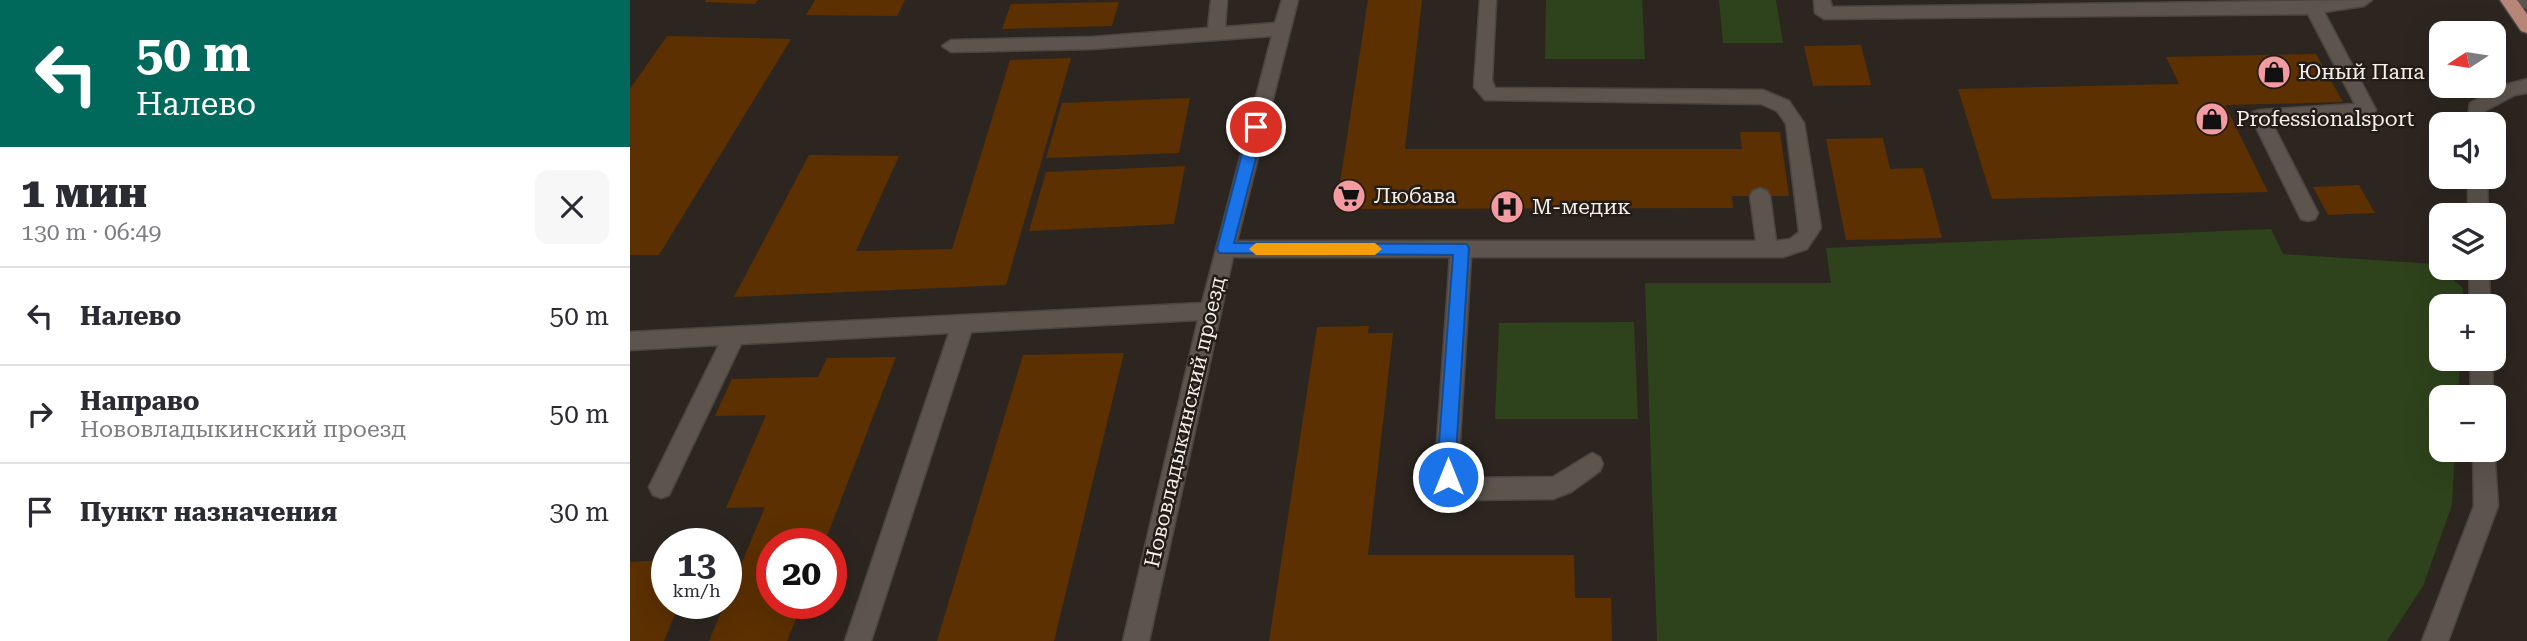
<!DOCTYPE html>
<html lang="ru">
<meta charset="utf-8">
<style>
body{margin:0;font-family:"Roboto Serif",serif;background:#f7f7f7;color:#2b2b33;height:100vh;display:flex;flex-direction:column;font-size:26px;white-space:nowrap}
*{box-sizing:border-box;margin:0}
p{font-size:23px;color:#7c7c81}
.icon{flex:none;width:38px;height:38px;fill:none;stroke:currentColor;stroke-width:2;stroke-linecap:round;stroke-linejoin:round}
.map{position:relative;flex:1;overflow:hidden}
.details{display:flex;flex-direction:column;background:#fff;width:630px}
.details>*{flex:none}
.guide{background:#00695c;color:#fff;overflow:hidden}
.needle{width:46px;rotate:258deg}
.buttons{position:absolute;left:1799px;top:21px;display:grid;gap:14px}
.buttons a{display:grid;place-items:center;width:77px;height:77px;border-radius:14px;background:#fff;box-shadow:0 7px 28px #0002;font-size:35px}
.speed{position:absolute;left:21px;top:528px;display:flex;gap:14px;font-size:35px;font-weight:700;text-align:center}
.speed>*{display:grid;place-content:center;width:91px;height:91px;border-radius:50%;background:#fff;box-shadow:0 7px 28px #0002;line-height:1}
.speed small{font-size:18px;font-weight:400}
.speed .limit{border:10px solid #d22;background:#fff;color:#111}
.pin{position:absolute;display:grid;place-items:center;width:60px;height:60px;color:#fff;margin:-30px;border:4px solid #fff;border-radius:50%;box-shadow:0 2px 7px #0007}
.me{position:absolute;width:77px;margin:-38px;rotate:0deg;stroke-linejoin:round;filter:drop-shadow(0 0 5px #0008)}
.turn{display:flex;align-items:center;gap:24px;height:147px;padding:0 21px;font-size:32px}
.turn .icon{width:91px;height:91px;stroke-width:2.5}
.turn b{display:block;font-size:49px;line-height:60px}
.round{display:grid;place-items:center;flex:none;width:74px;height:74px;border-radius:14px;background:#f7f7f7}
.summary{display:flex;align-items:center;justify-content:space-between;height:119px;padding:0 21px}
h1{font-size:42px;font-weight:800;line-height:52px}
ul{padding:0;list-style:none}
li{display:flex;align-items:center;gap:21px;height:98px;padding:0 21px;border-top:2px solid #e1e1e2}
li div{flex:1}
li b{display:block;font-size:26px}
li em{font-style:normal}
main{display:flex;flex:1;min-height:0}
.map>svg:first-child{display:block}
.green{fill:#2e431c}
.building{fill:#5c3000}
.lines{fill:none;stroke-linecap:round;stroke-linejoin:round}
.minor-casing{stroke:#4b453f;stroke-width:3}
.major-casing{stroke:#4b453f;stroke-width:3}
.minor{fill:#5c544d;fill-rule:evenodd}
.major{fill:#b68679;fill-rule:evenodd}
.route{fill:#1a73e8;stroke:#114b97;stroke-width:2}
.slow{fill:#f59e0b}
.labels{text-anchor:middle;stroke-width:5;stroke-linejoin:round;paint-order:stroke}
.poi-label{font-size:21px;fill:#f4efeb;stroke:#241c16;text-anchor:start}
.street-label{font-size:21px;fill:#f4efeb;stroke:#241c16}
</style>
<main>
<section class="details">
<div class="guide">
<div class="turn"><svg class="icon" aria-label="left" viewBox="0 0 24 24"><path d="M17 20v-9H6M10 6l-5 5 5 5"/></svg><div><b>50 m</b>Налево</div></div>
</div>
<div class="summary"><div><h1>1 мин</h1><p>130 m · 06:49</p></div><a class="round"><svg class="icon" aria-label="close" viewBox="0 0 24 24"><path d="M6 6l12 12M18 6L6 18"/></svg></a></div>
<ul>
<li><svg class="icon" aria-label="left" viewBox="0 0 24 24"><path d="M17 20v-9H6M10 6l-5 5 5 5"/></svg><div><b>Налево</b></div><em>50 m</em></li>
<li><svg class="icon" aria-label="right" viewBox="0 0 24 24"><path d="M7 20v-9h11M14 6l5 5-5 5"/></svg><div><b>Направо</b><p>Нововладыкинский проезд</p></div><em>50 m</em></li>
<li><svg class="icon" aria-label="arrive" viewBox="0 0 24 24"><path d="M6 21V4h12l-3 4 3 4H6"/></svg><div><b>Пункт назначения</b></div><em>30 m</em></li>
</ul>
</section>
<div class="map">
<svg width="1897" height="641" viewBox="0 0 1897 641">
<rect width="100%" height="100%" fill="#2d2620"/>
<path class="green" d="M916 0H1012L1015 59H915Z
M1089 0H1146L1153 43H1093Z
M1641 229 1653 254 1805 264 1833 288 1832 306H1811V359H1830L1828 397H1811V450H1825L1822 505 1793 586 1757 641H1027L1015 283H1201L1196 248Z
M1004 322 1008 419H865L869 323Z"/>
<path class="building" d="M76 0H128L125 4 75 2Z
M185 0H275L267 16 176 15Z
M738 0H792L775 149H1112L1110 132H1150L1159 196H1102L1103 208 706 209Z
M489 2 482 26 372 29 381 4Z
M37 36 161 39 29 255H0V89Z
M1231 45 1241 85 1183 86 1174 46Z
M1686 54 1713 102 1595 105 1638 192 1362 199 1328 89 1549 84 1536 57Z
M441 58 376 285 104 297 179 155 269 156 226 251 322 249 380 60Z
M560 98 549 153 416 158 432 103Z
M1253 138 1260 169 1293 168 1312 238 1216 240 1196 139Z
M555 166 544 224 399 231 416 172Z
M1729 185 1745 213 1698 215 1683 187Z
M739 326 738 333H763L738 555H944L945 598H981L982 641H639L687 327Z
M494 353 424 641H307L393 355Z
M266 357 194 544H142V604H172L157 641H79L135 507 96 508 136 415 85 416 102 379 188 377 197 358Z
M37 560V604H49L34 641H0V562Z"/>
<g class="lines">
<defs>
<path id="minor" d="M581 0H597L595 27 645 23 652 0H668L607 241H1126L1120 196 1123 191 1130 188 1137 191 1140 196 1146 241 1160 239 1169 232 1156 124 1147 111 1131 104 855 100 844 87 850 0H866L862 80 865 88 1133 90 1159 101 1174 123 1191 228 1177 249 1153 257H841L828 472 835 478 923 477 962 453 970 457 973 464 970 471 941 492 923 499 833 500 814 490 805 470 820 257H603L519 641H493L568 320 341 332 241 641H215L319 333 111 344 39 495 31 498 23 495 19 487 89 345 0 350V332L572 303 642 36 462 49 321 52 312 46 321 40 462 37 578 28Z
M1184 0H1200L1202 7 1742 0 1734 6 1694 12 1746 110 1743 115 1737 117 1642 123 1688 213 1685 219 1678 221 1671 219 1621 117 1623 112 1630 110 1725 104 1678 14 1194 19 1185 13Z
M1887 0H1897V9L1891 7Z
M1897 79V93L1885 95 1855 111V124H1837L1840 103 1874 85Z
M1838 177H1857L1858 215H1838Z
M1839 268H1859L1860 306H1840Z
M1840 359H1862L1863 397H1841Z
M1864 447 1868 506 1818 641H1792L1844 506 1843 450H1864Z"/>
<path id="major" d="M1870 0H1887L1897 14V33L1891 31Z"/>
</defs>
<use href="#minor" class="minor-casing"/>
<use href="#major" class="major-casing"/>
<use href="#minor" class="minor"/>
<use href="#major" class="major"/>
</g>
<path class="route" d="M626 121 634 127 604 243 837 244 839 249 825 470 826 477 824 483 818 485 812 483 807 470 823 255 589 253 587 249 619 127Z"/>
<path class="slow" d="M626 243H745L752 249 745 255H626L619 249Z"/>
<defs>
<symbol id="shop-disc" viewBox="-11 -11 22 22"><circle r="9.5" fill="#f49aa1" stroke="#241c16"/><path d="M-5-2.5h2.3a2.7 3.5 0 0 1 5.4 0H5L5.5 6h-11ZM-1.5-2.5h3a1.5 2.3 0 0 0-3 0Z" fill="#111"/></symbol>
<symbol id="supermarket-disc" viewBox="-11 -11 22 22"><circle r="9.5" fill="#f49aa1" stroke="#241c16"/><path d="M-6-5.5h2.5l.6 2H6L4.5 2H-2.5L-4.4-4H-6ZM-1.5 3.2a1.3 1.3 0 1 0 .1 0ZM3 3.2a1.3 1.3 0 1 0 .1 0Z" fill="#111"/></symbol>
<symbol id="hospital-disc" viewBox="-11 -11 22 22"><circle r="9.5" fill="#f49aa1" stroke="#241c16"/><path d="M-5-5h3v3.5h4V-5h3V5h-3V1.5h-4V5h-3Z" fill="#111"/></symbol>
</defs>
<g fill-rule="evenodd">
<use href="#shop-disc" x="1625" y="53" width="38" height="38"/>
<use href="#shop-disc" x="1563" y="100" width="38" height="38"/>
<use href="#supermarket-disc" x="700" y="177" width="38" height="38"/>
<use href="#hospital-disc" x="858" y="188" width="38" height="38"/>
</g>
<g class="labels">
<g class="poi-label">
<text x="1668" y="79">Юный Папа</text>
<text x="1606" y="126">Professionalsport</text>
<text x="744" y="203">Любава</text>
<text x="902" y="214">М-медик</text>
</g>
<g class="street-label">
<text transform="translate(555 422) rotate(-77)" y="7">Нововладыкинский проезд</text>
</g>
</g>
</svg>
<div class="buttons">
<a><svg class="needle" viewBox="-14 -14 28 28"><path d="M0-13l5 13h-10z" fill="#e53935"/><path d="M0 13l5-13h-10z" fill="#7c7c81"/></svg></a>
<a><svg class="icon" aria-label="sound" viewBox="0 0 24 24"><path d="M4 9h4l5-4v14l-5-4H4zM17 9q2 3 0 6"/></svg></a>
<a><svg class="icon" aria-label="layers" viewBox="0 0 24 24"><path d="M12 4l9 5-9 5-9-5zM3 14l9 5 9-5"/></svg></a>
<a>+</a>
<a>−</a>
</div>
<div class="speed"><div>13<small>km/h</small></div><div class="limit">20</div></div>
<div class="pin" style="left:626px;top:127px;background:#d93025"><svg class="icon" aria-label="arrive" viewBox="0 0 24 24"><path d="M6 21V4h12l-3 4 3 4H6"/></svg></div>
<svg class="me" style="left:818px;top:477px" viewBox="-20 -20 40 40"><circle r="17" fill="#1a73e8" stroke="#fff" stroke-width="3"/><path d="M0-11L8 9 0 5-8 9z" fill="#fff"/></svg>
</div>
</main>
